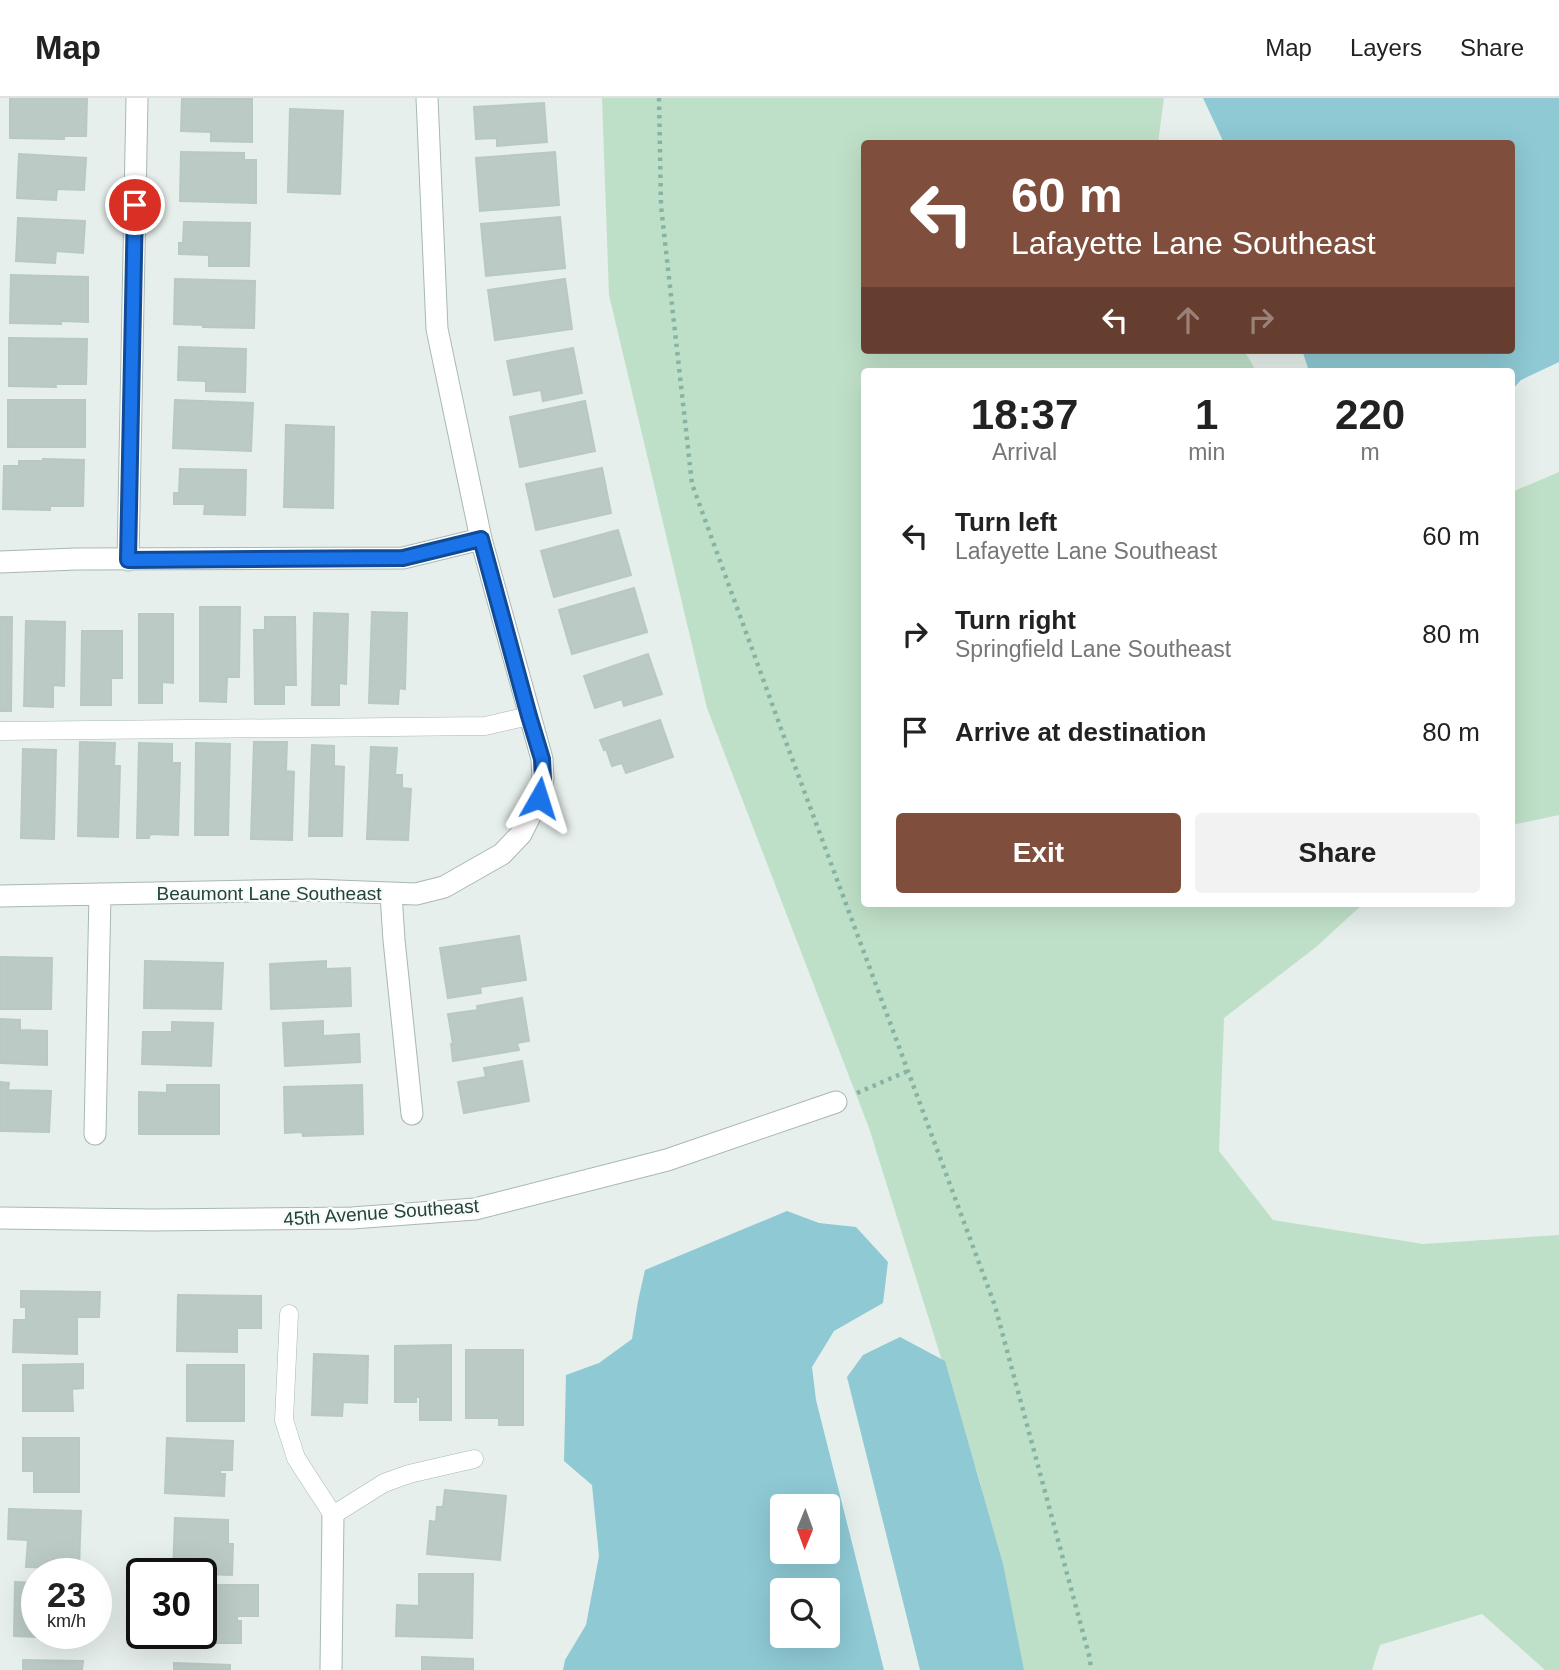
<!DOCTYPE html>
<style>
body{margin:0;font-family:Helvetica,sans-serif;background:#f2f2f2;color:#222;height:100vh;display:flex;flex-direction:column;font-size:26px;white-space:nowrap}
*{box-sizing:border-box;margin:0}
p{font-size:23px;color:#767676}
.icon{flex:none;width:38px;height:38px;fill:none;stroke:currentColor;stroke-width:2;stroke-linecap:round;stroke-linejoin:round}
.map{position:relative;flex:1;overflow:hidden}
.sheet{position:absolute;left:861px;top:270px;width:654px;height:539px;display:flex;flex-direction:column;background:#fff;border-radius:7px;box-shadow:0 7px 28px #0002}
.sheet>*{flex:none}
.banner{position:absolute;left:861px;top:42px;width:654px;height:214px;border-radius:7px;box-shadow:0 7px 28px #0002;background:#804e3d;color:#fff;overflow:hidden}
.needle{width:46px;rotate:181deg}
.tools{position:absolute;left:770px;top:1396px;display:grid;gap:14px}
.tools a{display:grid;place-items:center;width:70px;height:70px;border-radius:7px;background:#fff;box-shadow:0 7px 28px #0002;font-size:35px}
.speed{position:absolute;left:21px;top:1460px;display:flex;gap:14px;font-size:35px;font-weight:700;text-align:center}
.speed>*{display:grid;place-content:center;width:91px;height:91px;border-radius:50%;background:#fff;box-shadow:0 7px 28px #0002;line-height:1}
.speed small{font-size:18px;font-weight:400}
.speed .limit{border:4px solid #111;border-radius:10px;background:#fff;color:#111}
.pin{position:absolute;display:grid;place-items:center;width:60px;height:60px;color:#fff;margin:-30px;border:4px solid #fff;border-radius:50%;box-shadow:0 2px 7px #0007}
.me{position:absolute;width:77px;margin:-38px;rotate:6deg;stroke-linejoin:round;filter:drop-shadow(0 0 5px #0008)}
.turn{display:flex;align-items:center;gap:24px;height:147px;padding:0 35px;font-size:32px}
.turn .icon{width:91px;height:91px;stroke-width:2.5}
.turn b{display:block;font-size:49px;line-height:60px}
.lanes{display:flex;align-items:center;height:66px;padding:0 35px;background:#0003;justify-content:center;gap:35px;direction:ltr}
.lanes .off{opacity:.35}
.eta{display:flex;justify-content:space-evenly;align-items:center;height:119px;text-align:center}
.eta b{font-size:42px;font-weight:800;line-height:49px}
.primary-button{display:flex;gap:14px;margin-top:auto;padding:14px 35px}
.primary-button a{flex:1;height:80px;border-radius:7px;background:#804e3d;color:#fff;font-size:28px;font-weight:800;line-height:80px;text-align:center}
.primary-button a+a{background:#f2f2f2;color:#222}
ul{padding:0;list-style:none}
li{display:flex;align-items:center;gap:21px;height:98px;padding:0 35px}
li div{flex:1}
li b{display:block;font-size:26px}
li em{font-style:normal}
header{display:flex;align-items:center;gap:42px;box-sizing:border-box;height:98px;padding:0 35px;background:#fff;border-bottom:2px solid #e0e0e0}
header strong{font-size:33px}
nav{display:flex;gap:38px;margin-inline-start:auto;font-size:24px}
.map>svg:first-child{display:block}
.green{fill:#bfe0c8}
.water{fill:#8ec9d4;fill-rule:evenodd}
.building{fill:#bbcac4;stroke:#b8c9c2;stroke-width:2}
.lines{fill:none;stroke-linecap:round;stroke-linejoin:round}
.lane-casing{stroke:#a8b8b2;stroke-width:19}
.street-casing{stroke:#a8b8b2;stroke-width:23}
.path{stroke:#86b3a5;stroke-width:4.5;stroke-dasharray:3.5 5;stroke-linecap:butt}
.lane{stroke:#fff;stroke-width:18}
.street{stroke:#fff;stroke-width:21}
.route-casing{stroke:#114b97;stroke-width:18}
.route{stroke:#1a73e8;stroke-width:12}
.labels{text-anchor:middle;stroke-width:5;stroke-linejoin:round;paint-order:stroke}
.street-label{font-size:19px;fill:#24423a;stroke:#f7fbf9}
</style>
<header>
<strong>Map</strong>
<nav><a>Map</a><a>Layers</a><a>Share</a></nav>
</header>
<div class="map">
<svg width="1559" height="1572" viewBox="0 0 1559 1572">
<rect width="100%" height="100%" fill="#e6efeb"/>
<path class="green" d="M602 0H1164L1158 45 864 46V252H1244L1256 273H864V805H1364L1316 849 1224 920 1219 1053 1273 1122 1423 1146 1559 1137V1572H1545L1482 1516 1380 1547 1372 1572H1013L980 1384 869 1030 707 610 609 197Z
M1559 374V717L1512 727V394Z"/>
<path class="water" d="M1203 0H1559V264L1521 282 1512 292V273H1309L1302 252H1512V46L1224 45Z
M787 1113 819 1125 856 1129 888 1164 883 1205 834 1233 812 1269 816 1302 884 1572H563L565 1562 586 1527 599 1458 592 1387 564 1363 566 1277 599 1265 632 1241 638 1203 645 1172ZM782 1409H828V1454H782ZM782 1493H828V1538H782Z
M900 1239 945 1263 1003 1466 1024 1572H920L847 1279 863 1257Z"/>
<path class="building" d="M10 0H87L86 38H64V41L10 40Z
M182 0 252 1V44L211 43V34L181 33Z
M544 5 547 44 497 48V40L476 41 474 9Z
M290 11 343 13 340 96 288 94Z
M181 54 244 55V62H256V105L180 103Z
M555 54 559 107 480 113 476 60Z
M19 56 86 60 84 92 57 91 56 102 17 100Z
M560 119 565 170 486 178 481 126Z
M18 120 85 123 83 155 56 153 55 165 16 163Z
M184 124 250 125 249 168H209V157L179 156V145H183Z
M11 177 88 179V224L61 223V226L10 225Z
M175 181 255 183 254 230 203 229V227L174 226Z
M565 181 572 231 495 242 488 192Z
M9 240 87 241 86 286H55L56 289 9 288Z
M179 249 246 251 245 294 206 293V283L178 282Z
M573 250 582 295 543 303 541 292 514 297 507 263Z
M8 302H85V349H8Z
M175 302 253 305 251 353 173 350Z
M585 303 595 353 520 369 510 319Z
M286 327 334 329 333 410 284 409Z
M43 361 84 362 83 408H50V412L3 411 4 368H19V363H43Z
M602 370 611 415 536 432 526 386Z
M180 371 246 372 245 417 204 416 205 406H174V395H179Z
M618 432 631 477 554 499 541 453Z
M634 490 647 534 572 556 559 512Z
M200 509H240L239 579H227L226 604 200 603Z
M372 514 407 515 405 591 399 590 398 606 369 605Z
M314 515 348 516 346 586 339 585V607H312Z
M139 516H173V585L162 584V605H139Z
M0 519H12L11 613H0Z
M265 519H295L296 587H284V606H255L254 532H265Z
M26 523 65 524 64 588 53 587V609L24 608Z
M82 533H122V580H111V607H81Z
M648 556 662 596 624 608 622 601 595 610 584 578Z
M660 622 673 659 626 675 622 665 612 668 606 651 604 652 600 642Z
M80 644 115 645 114 668H120L118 739 78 738Z
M254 644H287L286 673 294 674 292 742 251 741Z
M139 645 172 646V665H180L178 737 150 736 149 740H137Z
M196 645 230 646 228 737H195Z
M312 647 334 648V668L344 669 342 738H309Z
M371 649 397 650 395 677H402V690L411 691 408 742 367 741Z
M23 651 56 652 54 741 21 740Z
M519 838 526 882 480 889 481 895 448 900 440 850Z
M0 859 52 860 51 911H0Z
M145 863 223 865 221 911 144 910Z
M326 863V871L350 870 351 908 271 911 270 866Z
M522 900 529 943 517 945 519 952 453 963 451 946H453L448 916 478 912 477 908Z
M0 921 20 922V932L47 933V967L0 965Z
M323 923V938L359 936 360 964 285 968 283 925Z
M172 924 213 925 211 968 142 966 143 934H172Z
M522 963 529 1003 464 1015 458 984 486 979 484 970Z
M0 984 9 985 8 992 51 993 49 1034 0 1033Z
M167 987H219V1036H139V994L167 995Z
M362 987 363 1036 303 1038 302 1034 285 1035 284 989Z
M21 1193 100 1194 99 1219H77V1256L13 1254 14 1222H26V1209H21Z
M178 1197 261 1198V1230H237V1254L177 1253Z
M451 1247V1322H420V1299H416V1304H395V1248Z
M466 1252H523V1327H499V1320H466Z
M314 1256 368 1258 367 1305 343 1304 342 1318 312 1317Z
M83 1266V1290L72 1291 73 1313H23V1267Z
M187 1267H244V1323H187Z
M23 1340H79V1394H34V1373H23Z
M167 1340 233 1343 232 1372H220V1376H225L224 1398 165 1395Z
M445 1392 506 1398 500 1462 427 1456 430 1423 436 1424 437 1409H443Z
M9 1411 81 1413 79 1470 26 1469 28 1442 8 1441Z
M175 1420 228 1422V1446H233L232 1477 173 1475Z
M419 1476H473L472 1540 396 1538 397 1507 419 1508Z
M15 1484 37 1485V1535H64V1540L14 1538Z
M201 1487H258V1518H237V1523H241V1545H185V1535H201Z
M422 1559 473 1561V1572H422Z
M23 1562 83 1563 82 1572H23Z
M174 1565 230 1567V1572H174Z"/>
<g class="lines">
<defs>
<path id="lane" d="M0 633 485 628 529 618
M289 1216 284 1322 296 1360 333 1417 384 1385 409 1376 474 1361"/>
<path id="street" d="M128 462 137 0
M0 464 76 461 403 460 481 441
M391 796 394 842 412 1016
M0 798 311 792 416 796 444 789 502 756 521 736 539 700 543 681 542 661 481 441 437 231 427 0
M95 1036 100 796
M0 1120 152 1122 352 1120 475 1111 667 1062 836 1004
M331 1572 333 1417"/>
</defs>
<use href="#lane" class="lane-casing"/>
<use href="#street" class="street-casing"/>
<path class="path" d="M659 0 661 108 692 386 783 636 995 1208 1090 1561 1091 1572
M857 995 908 973"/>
<use href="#lane" class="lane"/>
<use href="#street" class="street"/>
</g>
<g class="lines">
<defs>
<path id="route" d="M135 107 128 462 403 460 481 441 529 618 542 661 543 681 539 700"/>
</defs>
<use href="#route" class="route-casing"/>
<use href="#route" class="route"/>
</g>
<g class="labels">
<g class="street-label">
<text x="269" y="802">Beaumont Lane Southeast</text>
<text transform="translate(381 1114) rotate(-4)" y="7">45th Avenue Southeast</text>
</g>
</g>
</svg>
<div class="tools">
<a><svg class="needle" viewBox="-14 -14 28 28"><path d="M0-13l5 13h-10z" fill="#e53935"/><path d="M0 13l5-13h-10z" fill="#767676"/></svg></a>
<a><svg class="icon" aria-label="search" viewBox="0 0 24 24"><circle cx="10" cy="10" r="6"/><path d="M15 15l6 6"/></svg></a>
</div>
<div class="speed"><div>23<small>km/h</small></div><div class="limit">30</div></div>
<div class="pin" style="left:135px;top:107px;background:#d93025"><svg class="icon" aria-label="arrive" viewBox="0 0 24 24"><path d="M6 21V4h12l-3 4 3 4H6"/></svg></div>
<svg class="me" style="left:539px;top:700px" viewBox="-20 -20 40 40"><path d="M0-17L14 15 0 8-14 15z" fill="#1a73e8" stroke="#fff" stroke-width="4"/></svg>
<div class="banner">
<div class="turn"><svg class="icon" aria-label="left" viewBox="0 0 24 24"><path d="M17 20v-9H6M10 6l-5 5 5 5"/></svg><div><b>60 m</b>Lafayette Lane Southeast</div></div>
<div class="lanes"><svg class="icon" aria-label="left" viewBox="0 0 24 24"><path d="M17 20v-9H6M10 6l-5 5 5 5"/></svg><svg class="icon off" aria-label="ahead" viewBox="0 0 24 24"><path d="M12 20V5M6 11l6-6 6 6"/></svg><svg class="icon off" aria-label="right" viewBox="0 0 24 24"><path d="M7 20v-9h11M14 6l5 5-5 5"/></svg></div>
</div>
<section class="sheet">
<div class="eta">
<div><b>18:37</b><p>Arrival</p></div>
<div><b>1</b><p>min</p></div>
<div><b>220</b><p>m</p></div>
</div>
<ul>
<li><svg class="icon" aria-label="left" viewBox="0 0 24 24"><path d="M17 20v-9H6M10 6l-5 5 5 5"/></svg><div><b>Turn left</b><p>Lafayette Lane Southeast</p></div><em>60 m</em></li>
<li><svg class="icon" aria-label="right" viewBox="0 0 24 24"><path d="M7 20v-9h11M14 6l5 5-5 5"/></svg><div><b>Turn right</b><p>Springfield Lane Southeast</p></div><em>80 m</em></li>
<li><svg class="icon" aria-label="arrive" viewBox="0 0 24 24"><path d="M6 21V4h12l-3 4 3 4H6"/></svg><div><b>Arrive at destination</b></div><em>80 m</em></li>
</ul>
<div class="primary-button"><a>Exit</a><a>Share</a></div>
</section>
</div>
